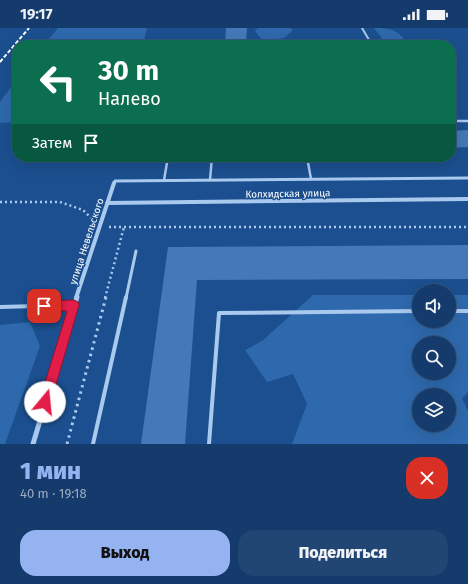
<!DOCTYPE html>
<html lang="ru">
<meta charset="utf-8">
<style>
body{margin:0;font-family:"Fira Sans",sans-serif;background:#214673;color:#f1f3f6;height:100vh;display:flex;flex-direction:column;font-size:15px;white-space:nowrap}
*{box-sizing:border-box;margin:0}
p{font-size:13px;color:#9dadc1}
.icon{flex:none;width:22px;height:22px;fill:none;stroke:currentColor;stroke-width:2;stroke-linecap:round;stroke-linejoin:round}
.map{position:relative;height:416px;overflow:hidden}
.details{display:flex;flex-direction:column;background:#143b6b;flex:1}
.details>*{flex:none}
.guide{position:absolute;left:12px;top:12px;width:444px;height:122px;border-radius:16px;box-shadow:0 4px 16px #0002,0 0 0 1px #33557e;background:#0b6e4f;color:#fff;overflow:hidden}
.buttons{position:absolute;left:412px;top:256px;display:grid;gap:8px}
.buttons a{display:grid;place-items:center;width:44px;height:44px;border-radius:50%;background:#143b6b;box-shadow:0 4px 16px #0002,0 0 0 1px #33557e;font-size:20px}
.pin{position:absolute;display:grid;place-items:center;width:34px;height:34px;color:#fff;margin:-17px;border-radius:8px;box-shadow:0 2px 6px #0006}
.me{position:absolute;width:44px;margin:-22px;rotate:17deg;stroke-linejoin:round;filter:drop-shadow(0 0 3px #0008)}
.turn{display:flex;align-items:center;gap:14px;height:84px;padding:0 20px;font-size:18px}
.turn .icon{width:52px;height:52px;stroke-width:2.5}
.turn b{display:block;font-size:28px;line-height:34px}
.then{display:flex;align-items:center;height:38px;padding:0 20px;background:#0003;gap:8px;font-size:15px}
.round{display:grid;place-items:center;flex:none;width:42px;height:42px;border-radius:16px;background:#214673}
.overview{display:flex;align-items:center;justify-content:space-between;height:68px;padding:0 20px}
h1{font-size:24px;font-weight:800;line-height:30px;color:#95b2f1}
.button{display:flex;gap:8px;margin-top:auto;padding:8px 20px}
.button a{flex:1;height:46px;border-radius:16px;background:#95b2f1;color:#111;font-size:16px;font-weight:800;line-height:46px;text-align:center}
.button a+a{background:#214673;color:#f1f3f6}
.status{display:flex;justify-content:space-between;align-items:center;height:28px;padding:0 20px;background:#143b6b;direction:ltr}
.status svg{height:11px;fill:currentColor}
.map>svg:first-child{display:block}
.green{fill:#2e69ad;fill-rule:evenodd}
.building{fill:#4478b7}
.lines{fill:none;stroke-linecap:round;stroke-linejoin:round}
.path-far1{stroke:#a9c9ee;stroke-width:2.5;stroke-dasharray:2 3;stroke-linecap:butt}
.path{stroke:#a9c9ee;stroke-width:3;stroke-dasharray:2.5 4;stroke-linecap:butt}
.lane-far3{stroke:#a9c9ee;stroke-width:2}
.lane-far2{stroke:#a9c9ee;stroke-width:2.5}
.lane-far1{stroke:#a9c9ee;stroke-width:3}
.lane{stroke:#a9c9ee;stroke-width:4}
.street-far2{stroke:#a9c9ee;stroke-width:3}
.street-far1{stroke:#a9c9ee;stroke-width:4}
.street{stroke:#a9c9ee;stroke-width:5}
.rail{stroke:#fff;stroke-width:2;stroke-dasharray:4 2;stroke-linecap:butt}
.route{fill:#e11d48;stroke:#92132f}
.labels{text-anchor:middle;stroke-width:3;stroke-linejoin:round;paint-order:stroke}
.street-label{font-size:10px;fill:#fff;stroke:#1b4f8f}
</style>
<div class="status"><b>19:17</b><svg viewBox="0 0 49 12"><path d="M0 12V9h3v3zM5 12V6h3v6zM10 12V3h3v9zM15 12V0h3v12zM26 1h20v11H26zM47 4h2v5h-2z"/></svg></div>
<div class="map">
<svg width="468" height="416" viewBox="0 0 468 416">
<rect width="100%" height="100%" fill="#1b4f8f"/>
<path class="green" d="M58 0H147L143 17H44Z
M258 0H290L293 2 284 10 263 13 255 3Z
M374 0C392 0 398 2 409 17H384L381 9Z
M17 51V94L0 95V74Z
M313 267H419V293H449V267H468V364L462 370 468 383V416H292L307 376 293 346 267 354 245 322 262 313ZM419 315H449V345H419ZM419 367H449V397H419Z
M30 294 40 318 5 416H0V297Z"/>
<path class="building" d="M226 0H247L246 17H225Z
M468 102V119L451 120V103Z
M468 217V251L197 252 185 416H141L168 219Z"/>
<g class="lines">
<path class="path-far1" d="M0 174H60L83 182 93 192
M109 199H468
M105 270 124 199"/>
<path class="path" d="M67 416 106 269"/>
<path class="lane-far3" d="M362 0 372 17"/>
<path class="lane-far2" d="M451 93H468
M307 129 311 151
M164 152 168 129
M210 152 212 129"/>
<path class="lane-far1" d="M126 270 136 223"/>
<path class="lane" d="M0 279 74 277
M449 283H468
M93 416 126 269
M209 416 219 285 419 283"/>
<path class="street-far2" d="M114 156 115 153 468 150"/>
<path class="street-far1" d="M107 175 468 171
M76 270 114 155"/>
<path class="street" d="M33 416 77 269"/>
<path class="rail" d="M0 34 29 0"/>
</g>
<path class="route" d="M74 272 78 274 79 277 51 374 49 379 45 381 40 379 39 374 67 283H44L41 282 39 278 41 274 44 273Z"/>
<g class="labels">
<g class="street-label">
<text transform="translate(288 165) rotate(-1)" y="4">Колхидская улица</text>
<text transform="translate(86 213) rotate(-72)" y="4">улица Невельского</text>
</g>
</g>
</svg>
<div class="buttons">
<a><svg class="icon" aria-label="sound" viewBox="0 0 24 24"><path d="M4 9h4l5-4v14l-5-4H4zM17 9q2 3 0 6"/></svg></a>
<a><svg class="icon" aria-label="search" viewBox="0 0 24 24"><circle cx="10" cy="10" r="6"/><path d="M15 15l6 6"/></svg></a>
<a><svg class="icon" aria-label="layers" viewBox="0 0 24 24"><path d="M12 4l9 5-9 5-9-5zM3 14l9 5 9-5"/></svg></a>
</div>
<div class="pin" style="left:44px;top:278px;background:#d93025"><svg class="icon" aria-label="arrive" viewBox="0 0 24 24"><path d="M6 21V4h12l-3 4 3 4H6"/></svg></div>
<svg class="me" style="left:45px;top:374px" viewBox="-20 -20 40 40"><circle r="19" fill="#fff"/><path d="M0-13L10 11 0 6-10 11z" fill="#e11d48"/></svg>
<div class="guide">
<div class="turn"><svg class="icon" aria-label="left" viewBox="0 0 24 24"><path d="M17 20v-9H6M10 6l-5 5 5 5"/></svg><div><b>30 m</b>Налево</div></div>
<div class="then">Затем<svg class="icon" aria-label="arrive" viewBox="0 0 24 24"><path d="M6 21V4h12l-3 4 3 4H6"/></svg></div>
</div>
</div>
<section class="details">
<div class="overview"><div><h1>1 мин</h1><p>40 m · 19:18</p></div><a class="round" style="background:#d93025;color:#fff"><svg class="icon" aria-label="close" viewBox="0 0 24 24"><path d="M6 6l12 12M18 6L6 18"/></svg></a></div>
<div class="button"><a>Выход</a><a>Поделиться</a></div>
</section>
